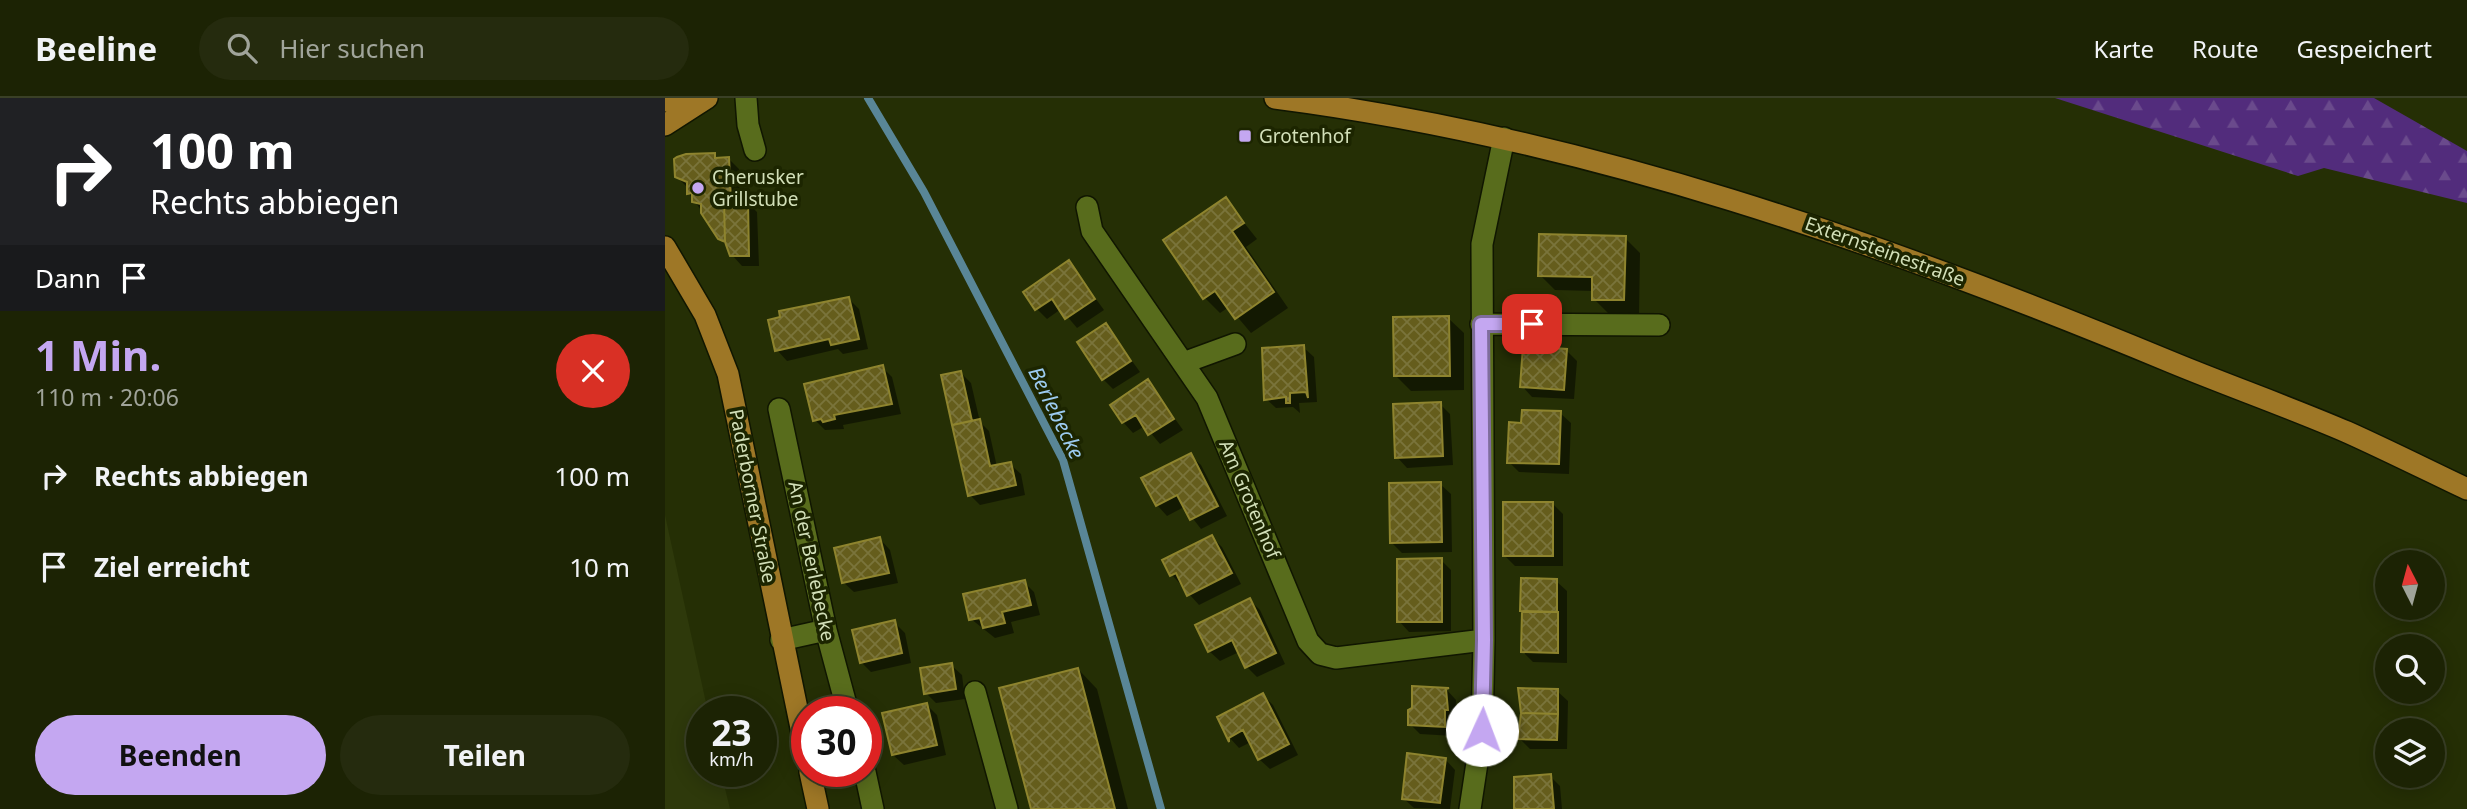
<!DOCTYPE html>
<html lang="de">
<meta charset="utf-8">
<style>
body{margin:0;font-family:"Noto Sans",sans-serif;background:#252b0e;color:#f1f3f6;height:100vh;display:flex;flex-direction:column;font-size:26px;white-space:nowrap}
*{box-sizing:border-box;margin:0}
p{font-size:23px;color:#a0a49a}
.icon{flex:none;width:38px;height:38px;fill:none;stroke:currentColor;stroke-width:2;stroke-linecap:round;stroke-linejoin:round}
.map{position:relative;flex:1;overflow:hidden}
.side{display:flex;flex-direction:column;background:#1c2304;width:665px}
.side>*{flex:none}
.banner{background:#202124;color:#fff;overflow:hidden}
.needle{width:46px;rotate:354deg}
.buttons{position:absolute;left:1710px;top:452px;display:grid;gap:14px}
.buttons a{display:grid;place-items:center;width:70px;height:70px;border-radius:50%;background:#1c2304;box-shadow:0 4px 18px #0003,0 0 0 2px #3a4026;font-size:35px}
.speed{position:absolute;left:21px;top:598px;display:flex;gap:14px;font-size:35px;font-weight:700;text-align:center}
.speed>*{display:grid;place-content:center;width:91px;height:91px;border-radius:50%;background:#1c2304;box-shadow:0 4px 18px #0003,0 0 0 2px #3a4026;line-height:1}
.speed small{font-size:18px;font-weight:400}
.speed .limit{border:10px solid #d22;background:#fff;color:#111}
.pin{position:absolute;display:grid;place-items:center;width:60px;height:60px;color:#fff;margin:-30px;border-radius:14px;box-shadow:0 4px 10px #0006}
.me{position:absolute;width:77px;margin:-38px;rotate:2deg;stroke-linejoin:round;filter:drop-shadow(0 0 5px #0008)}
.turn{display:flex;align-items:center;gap:24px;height:147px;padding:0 35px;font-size:32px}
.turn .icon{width:91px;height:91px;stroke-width:2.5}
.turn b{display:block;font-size:49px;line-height:60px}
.then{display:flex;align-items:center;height:66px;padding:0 35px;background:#0003;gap:14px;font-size:26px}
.round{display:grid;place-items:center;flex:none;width:74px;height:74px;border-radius:37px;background:#252b0e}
.head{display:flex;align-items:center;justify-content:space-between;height:119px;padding:0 35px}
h1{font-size:42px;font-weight:700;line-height:52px;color:#c4a7f1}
.primary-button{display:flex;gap:14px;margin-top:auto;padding:14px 35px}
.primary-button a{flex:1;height:80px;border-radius:42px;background:#c4a7f1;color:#111;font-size:28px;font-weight:700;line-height:80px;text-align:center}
.primary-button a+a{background:#252b0e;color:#f1f3f6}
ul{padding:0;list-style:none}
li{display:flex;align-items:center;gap:21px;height:91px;padding:0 35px}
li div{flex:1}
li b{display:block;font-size:26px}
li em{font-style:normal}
header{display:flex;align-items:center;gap:42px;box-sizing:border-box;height:98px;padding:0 35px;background:#1c2304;border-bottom:2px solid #3a4026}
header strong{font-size:33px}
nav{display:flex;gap:38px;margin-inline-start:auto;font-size:24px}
.search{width:490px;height:63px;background:#252b0e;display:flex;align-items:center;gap:18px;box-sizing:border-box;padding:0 24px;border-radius:38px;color:#a0a49a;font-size:26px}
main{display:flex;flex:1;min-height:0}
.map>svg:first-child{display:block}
.built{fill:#2e390b}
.forest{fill:url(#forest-firs)}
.shadow{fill:#0007}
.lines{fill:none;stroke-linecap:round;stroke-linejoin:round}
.stream{stroke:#598697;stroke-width:8}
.building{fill:url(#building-cross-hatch);stroke:#8e842e;stroke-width:2}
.minor-casing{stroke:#101601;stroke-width:24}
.major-casing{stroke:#101601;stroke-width:24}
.minor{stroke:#586c1c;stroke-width:21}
.major{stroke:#9e7726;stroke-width:21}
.route-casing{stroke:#7f6d9d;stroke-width:18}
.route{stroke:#c4a7f1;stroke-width:12}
.poi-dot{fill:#c4a7f1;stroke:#1c2500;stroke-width:2.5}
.labels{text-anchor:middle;stroke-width:7;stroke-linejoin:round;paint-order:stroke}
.poi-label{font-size:19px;fill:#d2dfb8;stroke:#1c2500;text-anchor:start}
.street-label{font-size:19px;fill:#d2dfb8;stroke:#1c2500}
.water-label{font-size:21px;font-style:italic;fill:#9ccbf0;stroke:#1c2500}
</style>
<header>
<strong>Beeline</strong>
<div class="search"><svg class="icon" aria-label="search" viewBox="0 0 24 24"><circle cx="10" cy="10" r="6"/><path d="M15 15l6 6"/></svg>Hier suchen</div>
<nav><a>Karte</a><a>Route</a><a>Gespeichert</a></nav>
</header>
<main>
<section class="side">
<div class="banner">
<div class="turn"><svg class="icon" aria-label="right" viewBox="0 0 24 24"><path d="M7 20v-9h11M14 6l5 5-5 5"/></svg><div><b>100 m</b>Rechts abbiegen</div></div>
<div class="then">Dann<svg class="icon" aria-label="arrive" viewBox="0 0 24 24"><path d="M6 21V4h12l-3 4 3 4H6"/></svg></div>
</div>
<div class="head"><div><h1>1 Min.</h1><p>110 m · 20:06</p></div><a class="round" style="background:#d93025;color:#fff"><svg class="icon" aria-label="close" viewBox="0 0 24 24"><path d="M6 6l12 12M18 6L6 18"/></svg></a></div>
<ul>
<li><svg class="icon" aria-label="right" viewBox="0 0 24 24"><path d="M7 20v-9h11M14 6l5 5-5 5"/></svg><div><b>Rechts abbiegen</b></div><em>100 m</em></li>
<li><svg class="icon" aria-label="arrive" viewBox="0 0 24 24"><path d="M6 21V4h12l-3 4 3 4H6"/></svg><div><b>Ziel erreicht</b></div><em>10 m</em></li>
</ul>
<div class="primary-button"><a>Beenden</a><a>Teilen</a></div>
</section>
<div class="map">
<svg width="1802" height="711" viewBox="0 0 1802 711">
<defs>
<pattern id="forest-firs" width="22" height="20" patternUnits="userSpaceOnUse" patternTransform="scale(1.75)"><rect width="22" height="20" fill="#522c7c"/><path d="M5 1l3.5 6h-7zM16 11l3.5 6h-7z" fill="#6a4a8c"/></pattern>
<pattern id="building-cross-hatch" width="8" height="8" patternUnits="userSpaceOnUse" patternTransform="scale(1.75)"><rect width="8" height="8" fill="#655d1c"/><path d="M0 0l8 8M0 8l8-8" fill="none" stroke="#7a743b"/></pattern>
</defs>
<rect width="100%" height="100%" fill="#252f05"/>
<path class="built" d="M0 417 43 614H37V674H56L65 711H0Z"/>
<path class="forest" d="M1390 0H1709L1802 53V105L1659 70 1633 78Z"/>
<path class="shadow" d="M49 57 54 61H64L74 71 75 104H82L92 114 94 168H77L67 157 24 95 23 90 12 79Z
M561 102 592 141 581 149 623 210 586 235 564 209 555 215 540 200Z
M960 140 975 155 974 217 944 216 929 201V193L890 192 875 177Z
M404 164 439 212 412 230 396 211 382 221 371 210Z
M184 201 194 211 203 251 178 256 173 251 122 263 112 252Z
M783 220 799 235V292L746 293 730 277Z
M441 227 475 274 448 291 438 281Z
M638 249 649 259 652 304 634 305 635 315 628 309 611 310 600 300Z
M902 253 912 263 909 301 867 299 857 288Z
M217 269 227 279 236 316 178 327 179 331 160 332 150 322Z
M296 275 306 285 315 324 324 333 332 369 345 366 356 376 360 397 315 407 305 397Z
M483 283 518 332 495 346 480 328 468 335 458 324Z
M775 306 785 316 788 367 742 370 732 359Z
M895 315 906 325 904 376 854 374 844 364 858 326Z
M525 357 536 367 562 418 536 431 519 409 502 418 492 407Z
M775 386 786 396 787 454 737 455 727 445Z
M888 406 898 416V468H850L839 457Z
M547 439 557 449 576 486 534 507 507 477Z
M215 441 225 452 233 485 189 494 178 484Z
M776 462 786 472V533L744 534 734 523Z
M858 482 891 483 902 493V565L868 564 858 554Z
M359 484 369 494 375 517 346 524 349 535 330 540 306 521Z
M585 502 595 512 620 566 592 579 582 569 574 554 555 563 544 553Z
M229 524 240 535 246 565 206 574 196 564Z
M286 567 297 577 300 601 271 605 261 595Z
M413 571 432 591 463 711H367Z
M781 591 791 602 789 638 755 636 745 626Z
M892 593 903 603 902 651H865L855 641Z
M598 597 608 607 633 657 605 671 594 661 586 644 574 650 564 639Z
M262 607 272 617 281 657 239 667 228 657Z
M780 661 790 672 785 711 749 710 738 700Z
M885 678 895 688 897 711H852Z"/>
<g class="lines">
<path class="stream" d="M203 0 259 94 398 362 496 711"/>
</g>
<path class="building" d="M50 55V60L64 59 66 103H59L60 144 53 141 36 115V106L27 104V95L22 96V84L10 79 9 61 12 59 21 56Z
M561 99 579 125 567 133 609 194 570 221 550 193 538 201 498 142Z
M83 102 84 158H65L60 144 59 103Z
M874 136 961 138 959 202H927V179L873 178Z
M404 162 430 201 400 221 387 201 370 212 358 194Z
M184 199 194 241 166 247 164 241 110 253 103 222 115 219 114 213Z
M784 218 785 278H729L728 219Z
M441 225 466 263 437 282 412 244Z
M639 247 643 300 641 294 625 295V305H621V299L599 302 597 250Z
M858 248 902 251 899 292 855 289Z
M218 267 227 306 169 317 170 321 158 324 156 321 148 323 139 286Z
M296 273 307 323 287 327 276 277Z
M483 281 509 321 483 337 471 317 457 325 445 307Z
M776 304 778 358 730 360 728 306Z
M857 312 896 313 894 366 842 365 844 324 856 325Z
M315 321 325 368 346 364 351 387 303 398 287 327Z
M526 355 553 408 525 422 512 397 491 408 476 380Z
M776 384 777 444 725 445 724 385Z
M838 404H888V458H838Z
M547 437 567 475 522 498 511 475 505 478 497 462Z
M215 439 224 475 177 485 169 450Z
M777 460V524H732V461Z
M856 480 892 481V514L855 513Z
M360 482 366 507 337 514 340 525 318 530 315 520 304 522 298 496Z
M585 500 611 555 580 570 567 542 543 554 530 527Z
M857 514H893V555L856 554Z
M230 522 237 555 195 565 187 532Z
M287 565 291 591 259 596 255 570Z
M413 570 450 711H366L334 590Z
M747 588 784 590 781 591 783 612H780V629L743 627V612L747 610Z
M853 590 893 591V616L856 615Z
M598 595 624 646 593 662 578 632 564 640V644L552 619Z
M262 605 272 647 227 657 217 615Z
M856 615 893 616 892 642 853 641Z
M742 655 781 660 775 705 737 701Z
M886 676 889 711H849V679Z"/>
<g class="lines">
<defs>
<path id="minor" d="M81 0 83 27 90 52
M422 109 427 133 542 300 643 543 655 556 671 560 819 542
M816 226 994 227
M518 265 570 246
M114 311 161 532 183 614
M116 542 161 532
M310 594 342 711
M200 674 208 711
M805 711 817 632 819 542 817 146 839 40"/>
<path id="major" d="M610 0C921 40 1217 144 1506 264 1564 288 1624 309 1682 334 1722 352 1762 372 1802 391
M0 3 36 1
M0 27 42 0
M0 149 40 217 63 276 142 659
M145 674 153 711"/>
</defs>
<use href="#minor" class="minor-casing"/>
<use href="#major" class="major-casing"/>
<use href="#minor" class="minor"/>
<use href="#major" class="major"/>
</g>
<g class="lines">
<defs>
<path id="route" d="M817 632 819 542 816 226H867"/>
</defs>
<use href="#route" class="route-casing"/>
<use href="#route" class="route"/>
</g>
<g class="poi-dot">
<rect x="573" y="31" width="14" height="14" rx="3.5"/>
<circle cx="33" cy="90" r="7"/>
</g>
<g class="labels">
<g class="poi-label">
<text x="594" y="45">Grotenhof</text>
<text x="47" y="86">Cherusker<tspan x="47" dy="22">Grillstube</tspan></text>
</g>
<g class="street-label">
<text transform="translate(1220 153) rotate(20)" y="7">Externsteinestraße</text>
<text transform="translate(88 398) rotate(79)" y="7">Paderborner Straße</text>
<text transform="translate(585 401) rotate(67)" y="7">Am Grotenhof</text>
<text transform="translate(147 463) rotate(78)" y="7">An der Berlebecke</text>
</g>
<g class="water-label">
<text transform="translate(391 315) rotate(64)" y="7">Berlebecke</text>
</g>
</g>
</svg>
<div class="buttons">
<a><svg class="needle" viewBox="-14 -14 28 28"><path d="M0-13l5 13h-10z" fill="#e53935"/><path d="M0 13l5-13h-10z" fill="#a0a49a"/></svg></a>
<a><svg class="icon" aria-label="search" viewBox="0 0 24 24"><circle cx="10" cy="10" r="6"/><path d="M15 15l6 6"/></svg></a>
<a><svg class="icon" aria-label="layers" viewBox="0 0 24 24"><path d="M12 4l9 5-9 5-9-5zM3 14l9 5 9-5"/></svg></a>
</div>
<div class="speed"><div>23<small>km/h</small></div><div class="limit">30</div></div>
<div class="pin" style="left:867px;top:226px;background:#d93025"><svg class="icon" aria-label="arrive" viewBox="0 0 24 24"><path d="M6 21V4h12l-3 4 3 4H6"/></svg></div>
<svg class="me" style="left:817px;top:632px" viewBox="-20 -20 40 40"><circle r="19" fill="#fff"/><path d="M0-13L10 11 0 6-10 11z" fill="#c4a7f1"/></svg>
</div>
</main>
